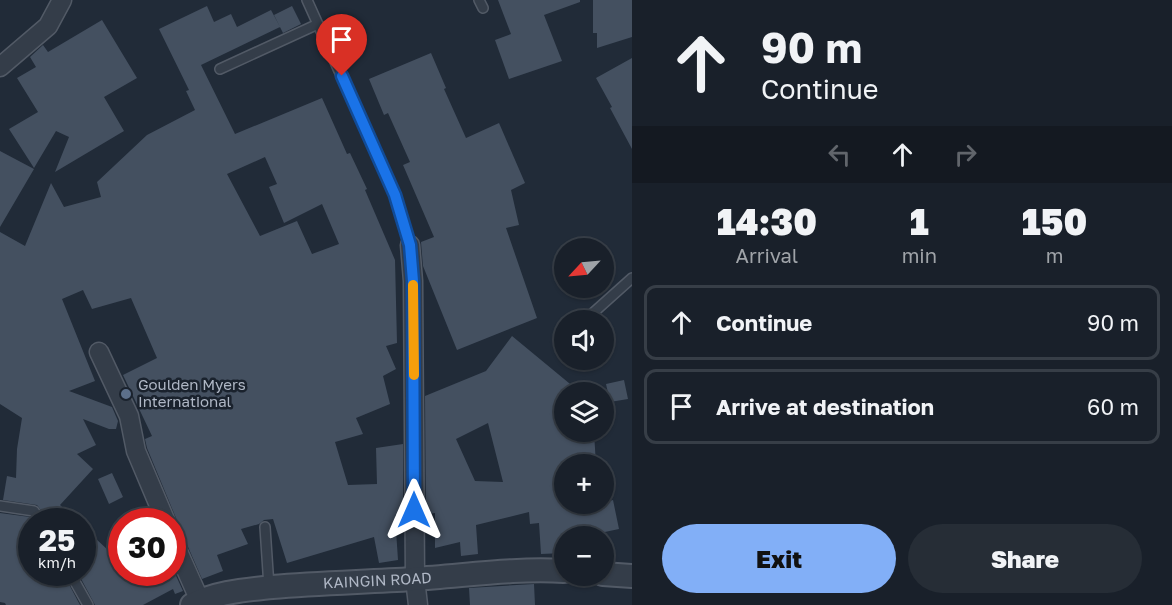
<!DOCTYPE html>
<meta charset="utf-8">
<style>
body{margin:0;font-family:"Golos Text",sans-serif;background:#262d36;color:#f1f3f6;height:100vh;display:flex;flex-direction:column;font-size:22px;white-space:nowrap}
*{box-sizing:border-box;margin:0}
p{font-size:20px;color:#9fa3a8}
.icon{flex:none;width:33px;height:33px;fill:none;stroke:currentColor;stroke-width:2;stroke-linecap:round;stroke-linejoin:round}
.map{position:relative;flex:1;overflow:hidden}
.sheet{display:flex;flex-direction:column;background:#19202a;width:540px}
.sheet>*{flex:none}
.top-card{background:#19202a;color:#f1f3f6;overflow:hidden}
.needle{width:39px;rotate:244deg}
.buttons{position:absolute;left:554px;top:238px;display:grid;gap:12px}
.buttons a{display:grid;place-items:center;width:60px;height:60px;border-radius:50%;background:#19202a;box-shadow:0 2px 4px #0004,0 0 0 2px #373e47;font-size:30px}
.speed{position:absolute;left:18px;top:508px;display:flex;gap:12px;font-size:30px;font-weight:700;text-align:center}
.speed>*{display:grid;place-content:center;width:78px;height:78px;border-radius:50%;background:#19202a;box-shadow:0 2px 4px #0004,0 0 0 2px #373e47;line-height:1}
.speed small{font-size:15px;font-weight:400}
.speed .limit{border:9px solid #d22;background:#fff;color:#111}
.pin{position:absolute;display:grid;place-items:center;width:51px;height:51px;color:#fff;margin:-62px -26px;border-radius:50% 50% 50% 0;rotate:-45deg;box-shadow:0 0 6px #0007}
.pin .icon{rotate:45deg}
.me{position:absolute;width:66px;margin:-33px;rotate:0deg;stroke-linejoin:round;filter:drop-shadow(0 0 4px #0008)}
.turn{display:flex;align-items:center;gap:21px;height:126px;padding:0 30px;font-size:27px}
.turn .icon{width:78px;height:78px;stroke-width:2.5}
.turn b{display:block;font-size:42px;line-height:51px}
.lanes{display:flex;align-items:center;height:57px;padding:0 30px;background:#0003;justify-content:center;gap:30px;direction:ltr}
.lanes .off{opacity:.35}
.eta{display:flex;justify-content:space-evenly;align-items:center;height:102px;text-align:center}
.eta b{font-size:36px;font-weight:800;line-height:42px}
.cta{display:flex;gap:12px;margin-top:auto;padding:12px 30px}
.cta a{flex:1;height:69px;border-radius:36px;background:#82aff7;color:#111;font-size:24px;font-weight:800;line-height:69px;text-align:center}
.cta a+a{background:#262d36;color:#f1f3f6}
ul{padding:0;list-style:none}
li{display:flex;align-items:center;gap:18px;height:75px;margin:0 12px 9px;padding:0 18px;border:3px solid #373e47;border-radius:12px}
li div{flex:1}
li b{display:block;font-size:22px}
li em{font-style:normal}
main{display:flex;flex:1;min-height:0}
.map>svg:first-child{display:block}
.building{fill:#445060;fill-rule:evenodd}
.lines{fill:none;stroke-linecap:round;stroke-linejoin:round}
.service-casing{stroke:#525a66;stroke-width:12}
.minor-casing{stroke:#525a66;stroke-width:21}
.tertiary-casing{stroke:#525a66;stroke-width:26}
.service{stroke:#343d49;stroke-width:9}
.minor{stroke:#343d49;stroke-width:18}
.tertiary{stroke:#343d49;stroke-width:22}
.route-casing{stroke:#114b97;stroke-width:15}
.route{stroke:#1a73e8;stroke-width:10}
.slow{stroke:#f59e0b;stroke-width:10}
.service-dot{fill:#5c6f8a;stroke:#1a222d;stroke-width:2}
.labels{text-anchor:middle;stroke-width:5;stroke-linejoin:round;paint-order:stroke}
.poi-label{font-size:15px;fill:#afb7c5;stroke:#1a222d;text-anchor:start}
.street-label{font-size:15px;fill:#afb7c5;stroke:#1a222d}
</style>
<main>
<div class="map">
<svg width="632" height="605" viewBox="0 0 632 605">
<rect width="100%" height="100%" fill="#212b38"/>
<path class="building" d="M498 0H580V2L544 15 562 61 509 79 495 40 511 34Z
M593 0H632V37L597 48V33H593Z
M207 6 214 22 231 14 237 27 271 10 280 27 201 65 235 134 322 98 347 154 350 153 367 189 365 190 395 260 397 343 386 346 396 369 383 376 390 404 356 418 363 434 335 442 348 485 377 484 376 448 403 444V514L395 515 398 560 379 563 374 537 287 563 273 519 264 520 259 524 241 529 248 544 217 555 223 571 202 579 182 533 176 528 177 523 176 518 147 448 145 439 152 436 123 375 157 358 131 298 92 309 83 290 62 299 95 381 69 391 112 407 118 421 116 429H109L83 419 96 445 77 454 93 469 60 505 78 522H48L47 518 37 505 3 500 7 476 16 478 17 449 22 418 0 404V232L25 246 51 183 64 207 101 197 97 182 147 135 195 110 186 91 189 90 159 29ZM265 157 277 184 269 187 284 223 322 204 339 244 312 254 297 221 260 236 227 174Z
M292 6 301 24 283 33 274 15Z
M102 20 137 78 104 97 124 131 55 172 69 137 56 131 34 168 9 129 38 112 17 78 36 67 30 57 43 45 48 52Z
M431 53 446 88 444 89 466 138 499 123 525 183 511 190 519 225 506 228 537 318 457 350 423 266 421 242 434 237 403 165 410 162 388 113 384 115 369 79Z
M632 58V149L610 108 612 107 596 78Z
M0 151 34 169 0 227Z
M512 336 581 393H564V432H594L596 465H564V504H603V503L613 500 619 529 600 533V537H564V553L541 554 539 523 530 524 529 512 476 525 478 554 461 556 460 542 435 548V513L426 514 425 396 486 371ZM488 423 503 482 475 481 456 439Z
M624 380 628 399 610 402 606 384Z
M112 473 123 497 109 504 98 479Z
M0 513 30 517 33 522H32V573H63L80 605H6L5 603 0 602Z
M82 526 122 563V573H129L133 582 150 573H172V567L183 591 175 594 173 589 143 605H95L78 573H82Z
M534 584 535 605H470L469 588Z"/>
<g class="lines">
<defs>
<path id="service" d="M307 0 395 195 410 245
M479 0 483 8
M220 69 318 24
M584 321 632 278
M559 344 564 339
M0 506 34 511 41 522
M265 527 269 587
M70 573 88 605"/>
<path id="minor" d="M0 67 48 26 62 0
M410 245 413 281 415 579 418 605
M99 352 129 416 136 451 166 522
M172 538 200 601"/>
<g id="tertiary">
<path d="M603 574 632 576"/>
<path id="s1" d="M192 605C216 592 245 590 272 587 319 583 366 582 413 579 464 576 513 568 564 571"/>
</g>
</defs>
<use href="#service" class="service-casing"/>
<use href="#minor" class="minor-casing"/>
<use href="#tertiary" class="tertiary-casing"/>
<use href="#service" class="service"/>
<use href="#minor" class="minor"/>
<use href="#tertiary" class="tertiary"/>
</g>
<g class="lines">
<defs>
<path id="route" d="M342 76 395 195 410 245 413 281 414 510"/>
</defs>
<use href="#route" class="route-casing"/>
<use href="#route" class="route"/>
<path class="slow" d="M413 285 414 375"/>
</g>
<circle class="service-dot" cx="126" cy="394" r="6"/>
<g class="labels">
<g class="poi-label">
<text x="138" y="390">Goulden Myers<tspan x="138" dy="17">International</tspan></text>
</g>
<g class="street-label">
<text dy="5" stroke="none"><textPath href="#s1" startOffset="188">KAINGIN ROAD</textPath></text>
</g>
</g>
</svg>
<div class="buttons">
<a><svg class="needle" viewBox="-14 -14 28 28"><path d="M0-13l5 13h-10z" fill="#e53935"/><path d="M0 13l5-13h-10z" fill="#9fa3a8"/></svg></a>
<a><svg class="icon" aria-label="sound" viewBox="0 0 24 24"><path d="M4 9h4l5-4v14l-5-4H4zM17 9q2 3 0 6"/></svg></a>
<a><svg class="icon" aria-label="layers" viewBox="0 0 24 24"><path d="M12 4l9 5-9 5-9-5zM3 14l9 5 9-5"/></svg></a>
<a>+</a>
<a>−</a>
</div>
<div class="speed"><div>25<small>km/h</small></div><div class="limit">30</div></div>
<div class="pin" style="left:342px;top:76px;background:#d93025"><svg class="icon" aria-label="arrive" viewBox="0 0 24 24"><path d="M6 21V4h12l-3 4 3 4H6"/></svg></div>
<svg class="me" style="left:414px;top:510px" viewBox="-20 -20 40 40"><path d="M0-17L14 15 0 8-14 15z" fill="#1a73e8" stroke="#fff" stroke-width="4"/></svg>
</div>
<section class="sheet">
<div class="top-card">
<div class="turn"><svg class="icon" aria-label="ahead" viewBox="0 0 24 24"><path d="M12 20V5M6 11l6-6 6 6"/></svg><div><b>90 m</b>Continue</div></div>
<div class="lanes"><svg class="icon off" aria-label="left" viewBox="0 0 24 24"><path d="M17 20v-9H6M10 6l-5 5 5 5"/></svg><svg class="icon" aria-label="ahead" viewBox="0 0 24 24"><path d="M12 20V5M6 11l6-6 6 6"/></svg><svg class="icon off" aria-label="right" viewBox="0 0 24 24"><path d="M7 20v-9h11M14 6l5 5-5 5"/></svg></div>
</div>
<div class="eta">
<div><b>14:30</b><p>Arrival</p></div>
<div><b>1</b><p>min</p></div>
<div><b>150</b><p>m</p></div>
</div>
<ul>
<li><svg class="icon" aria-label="ahead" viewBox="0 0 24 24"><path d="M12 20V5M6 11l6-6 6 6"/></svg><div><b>Continue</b></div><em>90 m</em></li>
<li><svg class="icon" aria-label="arrive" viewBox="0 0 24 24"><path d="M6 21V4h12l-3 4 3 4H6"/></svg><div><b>Arrive at destination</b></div><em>60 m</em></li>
</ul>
<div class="cta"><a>Exit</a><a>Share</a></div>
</section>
</main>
